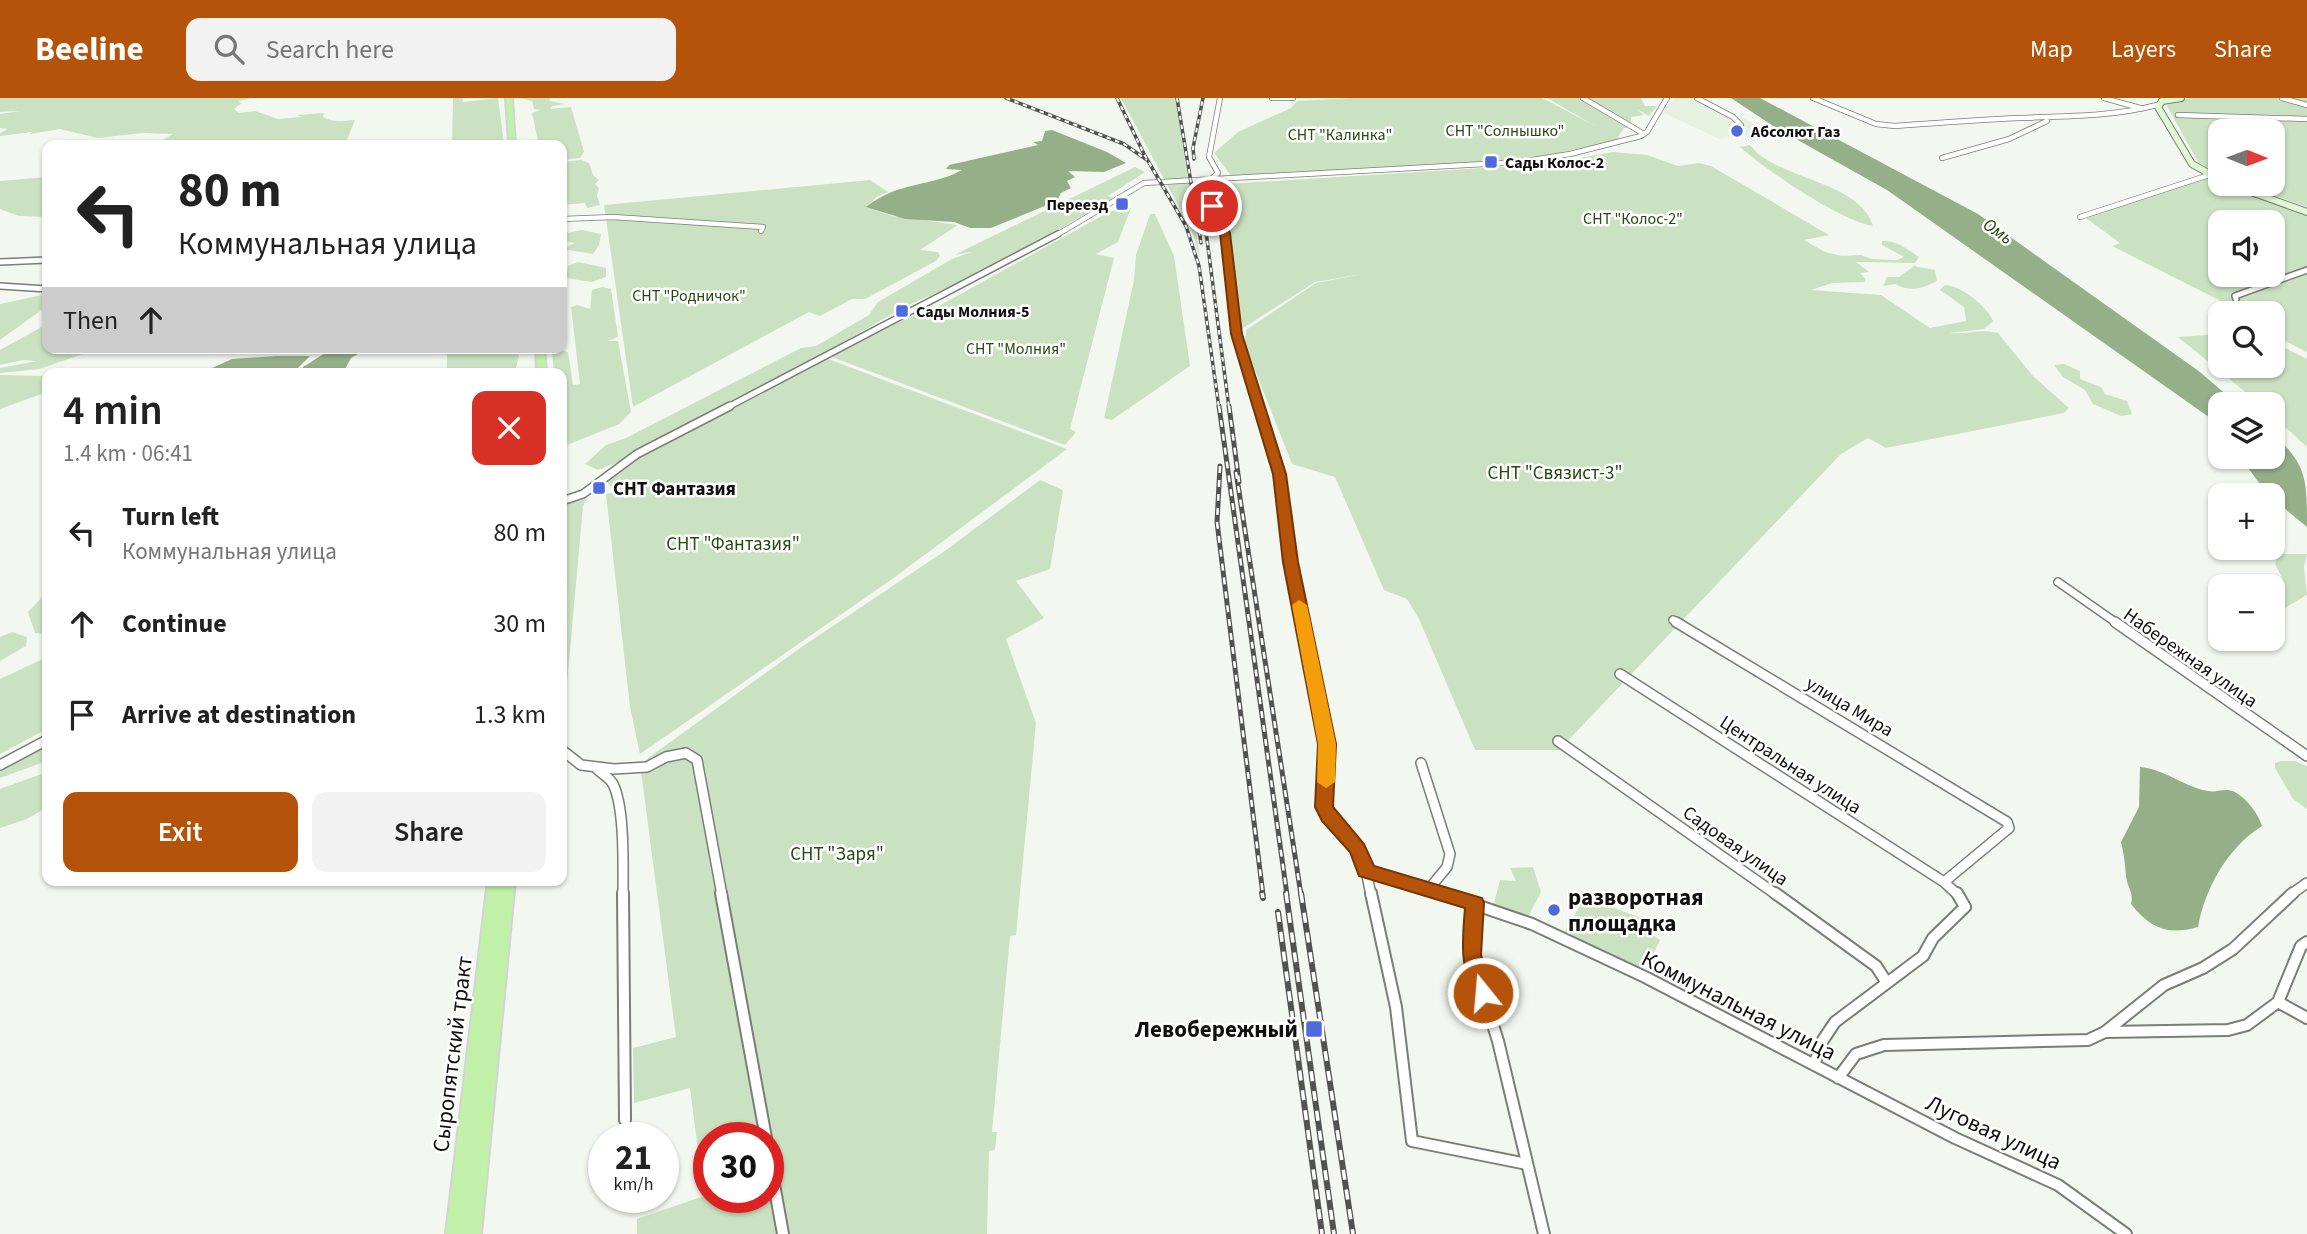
<!DOCTYPE html>
<meta charset="utf-8">
<style>
body{margin:0;font-family:"Source Sans 3",sans-serif;background:#f2f2f2;color:#222;height:100vh;display:flex;flex-direction:column;font-size:26px;white-space:nowrap}
*{box-sizing:border-box;margin:0}
p{font-size:23px;color:#767676}
.icon{flex:none;width:38px;height:38px;fill:none;stroke:currentColor;stroke-width:2;stroke-linecap:round;stroke-linejoin:round}
.map{position:relative;flex:1;overflow:hidden}
.drawer{position:absolute;left:42px;top:270px;width:525px;height:518px;display:flex;flex-direction:column;background:#fff;border-radius:14px;box-shadow:0 2px 5px #0004}
.drawer>*{flex:none}
.top-card{position:absolute;left:42px;top:42px;width:525px;height:214px;border-radius:14px;box-shadow:0 2px 5px #0004;background:#fff;color:#222;overflow:hidden}
.needle{width:46px;rotate:91deg}
.buttons{position:absolute;left:2208px;top:21px;display:grid;gap:14px}
.buttons a{display:grid;place-items:center;width:77px;height:77px;border-radius:14px;background:#fff;box-shadow:0 2px 5px #0004;font-size:35px}
.speed{position:absolute;left:588px;top:1024px;display:flex;gap:14px;font-size:35px;font-weight:700;text-align:center}
.speed>*{display:grid;place-content:center;width:91px;height:91px;border-radius:50%;background:#fff;box-shadow:0 2px 5px #0004;line-height:1}
.speed small{font-size:18px;font-weight:400}
.speed .limit{border:10px solid #d22;background:#fff;color:#111}
.pin{position:absolute;display:grid;place-items:center;width:60px;height:60px;color:#fff;margin:-30px;border:4px solid #fff;border-radius:50%;box-shadow:0 2px 7px #0007}
.me{position:absolute;width:77px;margin:-38px;rotate:343deg;stroke-linejoin:round;filter:drop-shadow(0 0 5px #0008)}
.turn{display:flex;align-items:center;gap:24px;height:147px;padding:0 21px;font-size:32px}
.turn .icon{width:91px;height:91px;stroke-width:2.5}
.turn b{display:block;font-size:49px;line-height:60px}
.then{display:flex;align-items:center;height:66px;padding:0 21px;background:#0003;gap:14px;font-size:26px}
.round{display:grid;place-items:center;flex:none;width:74px;height:74px;border-radius:14px;background:#f2f2f2}
.headline{display:flex;align-items:center;justify-content:space-between;height:119px;padding:0 21px}
h1{font-size:42px;font-weight:600;line-height:52px}
.primary-button{display:flex;gap:14px;margin-top:auto;padding:14px 21px}
.primary-button a{flex:1;height:80px;border-radius:14px;background:#b45309;color:#fff;font-size:28px;font-weight:600;line-height:80px;text-align:center}
.primary-button a+a{background:#f2f2f2;color:#222}
ul{padding:0;list-style:none}
li{display:flex;align-items:center;gap:21px;height:91px;padding:0 21px}
li div{flex:1}
li b{display:block;font-size:26px}
li em{font-style:normal}
header{display:flex;align-items:center;gap:42px;box-sizing:border-box;height:98px;padding:0 35px;background:#b45309;color:#fff}
header strong{font-size:33px}
nav{display:flex;gap:38px;margin-inline-start:auto;font-size:24px}
.search{width:490px;height:63px;background:#f2f2f2;display:flex;align-items:center;gap:18px;box-sizing:border-box;padding:0 24px;border-radius:14px;color:#767676;font-size:26px}
.map>svg:first-child{display:block}
.built{fill:#e6f1e2}
.green{fill:#cbe2c2;fill-rule:evenodd}
.water{fill:#95b089}
.lines{fill:none;stroke-linecap:round;stroke-linejoin:round}
.street-far4-casing{stroke:#797e77;stroke-width:6}
.street-far3-casing{stroke:#797e77;stroke-width:8}
.street-far2-casing{stroke:#797e77;stroke-width:10}
.street-far1-casing{stroke:#797e77;stroke-width:12}
.street-casing{stroke:#797e77;stroke-width:14}
.secondary-casing{stroke:#797e77;stroke-width:8}
.primary-casing{stroke:#d4d4d4;stroke-width:4}
.street-far4{stroke:#fff;stroke-width:4.5}
.street-far3{stroke:#fff;stroke-width:5}
.street-far2{stroke:#fff;stroke-width:7}
.street-far1{stroke:#fff;stroke-width:9}
.street{stroke:#fff;stroke-width:10}
.secondary{stroke:#e0f8d4;stroke-width:6}
.primary{fill:#c1f1a9;fill-rule:evenodd}
.rail-far2-casing{stroke:#51534f;stroke-width:3.5}
.rail-far1-casing{stroke:#51534f;stroke-width:5}
.rail-casing{stroke:#51534f;stroke-width:6}
.rail-far2{stroke:#fff;stroke-width:2;stroke-dasharray:4.5;stroke-linecap:butt}
.rail-far1{stroke:#fff;stroke-width:2.5;stroke-dasharray:7;stroke-linecap:butt}
.rail{stroke:#fff;stroke-width:3.5;stroke-dasharray:10;stroke-linecap:butt}
.route{fill:#b45309;stroke:#753606;stroke-width:2}
.slow{fill:#f59e0b}
.poi-dot{fill:#4f6ade;stroke:#fff;stroke-width:2.5}
.labels{text-anchor:middle;stroke-width:5;stroke-linejoin:round;paint-order:stroke}
.far-park-label{font-size:16px;fill:#254911;stroke:#fff}
.far-poi-label{font-size:16px;font-weight:bold;fill:#0f100e;stroke:#fff;text-anchor:start}
.far-water-label{font-size:18px;font-style:italic;fill:#173a00;stroke:#fff}
.park-label{font-size:19px;fill:#254911;stroke:#fff}
.poi-label{font-size:19px;font-weight:bold;fill:#0f100e;stroke:#fff;text-anchor:start}
.street-label{font-size:19px;fill:#0f100e;stroke:#fff}
.near-poi-label{font-size:23px;font-weight:bold;fill:#0f100e;stroke:#fff;text-anchor:start}
.near-street-label{font-size:23px;fill:#0f100e;stroke:#fff}
</style>
<header>
<strong>Beeline</strong>
<div class="search"><svg class="icon" aria-label="search" viewBox="0 0 24 24"><circle cx="10" cy="10" r="6"/><path d="M15 15l6 6"/></svg>Search here</div>
<nav><a>Map</a><a>Layers</a><a>Share</a></nav>
</header>
<div class="map">
<svg width="2307" height="1136" viewBox="0 0 2307 1136">
<rect width="100%" height="100%" fill="#f2f8f0"/>
<path class="built" d="M1675 0H1695L1725 16 1739 18 1769 33 1719 41 1662 14Z"/>
<path class="green" d="M0 0H253L239 3 241 6 234 11 239 15 255 13 278 21 302 19 297 17 324 15 323 19C333 25 344 23 355 22L345 47H154L173 36 142 35 98 40 60 31 30 36 32 34 0 38V35L8 31 0 30V16L20 13 0 14Z
M453 0H462L463 4 498 0 504 47H452Z
M520 0H549L550 3 566 6 552 8 550 11 571 9 584 54 580 60 562 62V47H539L532 15 540 12 534 11 532 3Z
M1121 0H1176L1188 81H1164Z
M1351 0H1542L1597 29 1547 0H1641L1645 8H1657L1649 18 1637 11 1644 17 1631 19V25L1625 26 1628 30H1624L1618 39 1623 41 1531 61 1232 79 1214 55 1238 34 1291 10 1297 3Z
M2192 0H2307V109L2242 86H2273V33H2221V77L2198 64 2166 6Z
M1750 47C1776 82 1859 82 1873 128 1840 123 1766 72 1740 49Z
M1613 54 1647 57 1678 68 1699 65 1711 68 1829 137 1804 142 1825 154 1842 158 1861 157 1871 161 1897 162 1904 159 1882 147V143C1896 142 1907 151 1919 159L1915 165 1856 164 1869 174 1860 175 1866 181 1865 184 1832 185 1811 192 1881 197 1930 230 1966 223 1964 209 1940 192 1945 187C1960 187 1987 208 1993 223L1984 231 1949 235C1965 237 1983 230 1998 235L2033 278 2069 310 2064 315 1886 350 1868 340 1841 356 1559 652H1475L1419 521 1407 501 1384 492 1335 379 1292 366 1245 247 1246 232 1316 185 1363 176 1315 184 1240 232C1237 206 1234 181 1231 155 1227 133 1213 108 1219 86L1241 85 1499 69 1568 62Z
M581 62 589 65 593 77 599 82 595 86 599 90 597 98 600 107 587 110 585 105 562 107V64Z
M1135 69 1145 74 1108 98 1113 100 985 174 906 208 784 278 624 362 598 372 585 366 606 347 626 340 801 250 816 248 869 217 878 204 952 161 972 154 954 157 966 151Z
M47 79V119L19 118 0 111V83Z
M2210 79 2307 116V254L2273 237V215H2234L2225 205 2112 148 2120 145 2086 120ZM2221 124H2273V177H2221Z
M870 82 888 94 876 99 867 109 892 118 958 127 920 152 938 154 940 158 936 163 865 201H852L820 218 809 214 633 309 604 107Z
M1165 83H1189L1200 160 1192 133Z
M1125 109 1131 110 1118 144 1096 156 1114 160 1070 331 1076 334 1065 347 832 259 909 219 926 215 1109 114Z
M1150 116H1155L1174 158 1190 268 1112 322 1104 320 1134 182 1136 157Z
M582 132 601 136 599 147 593 156 562 151 575 145 563 143 562 136Z
M578 164 606 170V179L592 184 566 180 568 168Z
M1914 168 1935 172 1937 183C1924 190 1909 195 1896 186L1883 188 1887 179H1899Z
M602 189 611 191 618 239 607 243H618L631 314 619 326 562 349V275H554L552 254 561 252 568 254 573 287 580 286 571 209 577 207 590 211 592 192Z
M47 196V208L0 242V206Z
M47 226V250H100L40 271 0 275V270L37 263 23 262 0 267V252Z
M2221 236V268H2273V244L2307 261V349L2273 318V306H2260L2178 239Z
M447 250H508L519 257 515 275H447Z
M828 261 1067 351 895 479 640 656 630 609 606 396 614 394 607 383 642 358Z
M2064 266 2080 273V281L2101 289 2105 296 2127 303 2132 316 2121 318 2093 306 2085 292 2063 279 2054 267Z
M0 277 46 278 47 294 0 311Z
M1040 382 1063 392 1050 471 1016 483 1044 520 1006 541 1036 625 1016 837 1010 838 992 1034H997L995 1052 989 1053 987 1136H637V1121L704 1098 690 990 634 1005 633 950 676 939 640 666 800 550 942 455ZM709 1040H768V1099H709Z
M587 401 583 408 562 641V407Z
M2279 456H2307L2304 469 2307 497 2273 517V497L2285 486 2275 466Z
M47 494V537L35 535 28 514Z
M12 534 27 539 26 548 0 563V539Z
M47 559V631L0 656V581Z
M47 643V663L0 680V667Z
M2281 663H2295L2307 668V711L2293 701 2275 670V665Z
M47 674V709L27 721 0 730V691Z
M1533 769 1541 794 1528 819 1494 805 1500 782 1516 783 1510 770Z
M1585 799 1641 820 1637 826 1660 842 1648 867 1636 870 1564 835Z"/>
<path class="water" d="M1731 0H1760L1978 116 2200 274 2237 306H2221V332L2213 322 1887 92 1776 30Z
M1052 32 1107 54 1126 65 1104 74 1068 73 1075 79 1067 83 1071 90 1061 95 1057 103 991 130H970L954 124 905 121 866 109C901 82 929 90 962 72L946 71 949 67 1038 47 1033 44 1042 43 1045 33Z
M368 250 351 260 343 275H301L303 269 333 250Z
M276 258H310L293 275H215L212 270 232 261Z
M2273 336C2307 367 2307 381 2307 429L2273 401V397H2268L2240 359H2273Z
M2140 669C2165 671 2186 690 2208 693 2217 695 2224 689 2235 694 2246 700 2258 715 2262 728 2228 749 2205 790 2198 829 2168 838 2150 830 2131 806 2134 794 2127 789 2126 778 2125 766 2124 756 2121 744L2139 709Z"/>
<g class="lines">
<defs>
<path id="street-far4" d="M1220 0 1209 59 1218 75 1210 82 1212 112 1225 138
M1272 0H1293
M1583 0 1644 36
M1697 0 1733 19 1741 27
M1813 0 1876 26 1895 28C1936 25 1977 22 2018 20 2066 18 2110 19 2157 7
M2104 0 2140 10
M2282 0 2307 7
M2178 17 2307 21
M1942 60 2009 41 2047 23
M2080 119 2209 77
M562 121 613 119 763 129 761 133
M1055 138 1144 85 1520 64 1570 56 1641 38 1647 34 1667 0"/>
<path id="street-far3" d="M1225 136 1236 236 1259 310
M0 164 47 162
M0 188 47 191
M2236 201 2235 198 2307 172
M726 310 1058 136"/>
<path id="street-far2" d="M1258 308 1279 377 1303 526
M562 403 583 396 637 356 730 308
M2058 484 2118 526
M1673 522 1679 526"/>
<path id="street-far1" d="M1303 524 1327 646 1324 709 1358 751 1366 773 1447 797
M1676 524 2007 724 2009 730 1944 784
M2115 524 2307 658
M1620 576 1944 784 1958 797
M1558 643 1777 797
M562 652 581 667 614 671 647 669 666 659 686 655 697 662 722 797
M1421 665 1450 756 1447 769 1428 792
M0 667 47 642
M597 671C602 676 610 680 613 686 625 710 623 769 623 797
M1366 773 1371 797
M2290 797 2307 785"/>
<path id="street" d="M623 795 625 1022
M721 795 766 1040
M1371 795 1396 909 1412 1043 1527 1066
M1441 795 1532 826 1645 879 1955 1040 2058 1087 2126 1136
M1775 795 1876 868 1887 885
M1475 805 1471 857 1498 943 1544 1136
M2278 904 2301 848 2307 844
M2105 934 2228 932 2247 927 2278 904 2307 920
M1814 967 1823 942 1835 924 1923 858 1933 840 1965 809 1957 795
M1838 980 1856 956 1884 947 2088 942 2105 934 2164 887 2203 870 2233 851 2293 795
M768 1053 783 1136"/>
<path id="secondary" d="M2181 0 2162 3 2158 9 2192 66 2221 82
M2229 86 2307 114"/>
<path id="primary" d="M506 0H512L515 47H509Z
M536 250H544L546 275H537Z
M488 782H515L481 1136H446Z"/>
</defs>
<use href="#street-far4" class="street-far4-casing"/>
<use href="#street-far3" class="street-far3-casing"/>
<use href="#street-far2" class="street-far2-casing"/>
<use href="#street-far1" class="street-far1-casing"/>
<use href="#street" class="street-casing"/>
<use href="#secondary" class="secondary-casing"/>
<use href="#primary" class="primary-casing"/>
<use href="#street-far4" class="street-far4"/>
<use href="#street-far3" class="street-far3"/>
<use href="#street-far2" class="street-far2"/>
<use href="#street-far1" class="street-far1"/>
<use href="#street" class="street"/>
<use href="#secondary" class="secondary"/>
<use href="#primary" class="primary"/>
<defs>
<path id="rail-far2" d="M1006 0 1124 46 1147 62
M1117 0 1144 56 1186 128 1199 168 1219 310
M1177 0 1201 145
M1194 61 1193 50 1203 0
M1206 134 1229 310"/>
<path id="rail-far1" d="M1219 308 1287 797
M1229 308 1239 384
M1220 368 1217 424 1263 797
M1236 374 1301 797"/>
<path id="rail" d="M1262 795 1263 800
M1286 795 1334 1136
M1301 795 1353 1136
M1278 814 1322 1136"/>
</defs>
<use href="#rail-far2" class="rail-far2-casing"/>
<use href="#rail-far1" class="rail-far1-casing"/>
<use href="#rail" class="rail-casing"/>
<use href="#rail-far2" class="rail-far2"/>
<use href="#rail-far1" class="rail-far1"/>
<use href="#rail" class="rail"/>
</g>
<path class="route" d="M1209 106H1215L1230 135 1242 236 1286 376 1298 464 1336 646 1333 709 1364 746 1374 768 1482 800 1484 805 1481 857 1493 895 1490 902 1483 904 1475 902C1460 869 1462 844 1465 810L1359 778 1350 754 1322 723 1315 709 1318 646 1283 464 1273 376 1231 236 1220 135Z"/>
<path class="slow" d="M1299 502 1307 507 1336 646 1335 684 1326 690 1317 684 1318 646 1292 507Z"/>
<g class="poi-dot">
<circle cx="1737" cy="33" r="7"/>
<rect x="1484" y="57" width="14" height="14" rx="3.5"/>
<rect x="1115" y="99" width="14" height="14" rx="3.5"/>
<rect x="895" y="206" width="14" height="14" rx="3.5"/>
<rect x="592" y="383" width="14" height="14" rx="3.5"/>
<circle cx="1554" cy="812" r="7"/>
<rect x="1305" y="922" width="18" height="18" rx="3.5"/>
</g>
<g class="labels">
<g class="far-park-label">
<text x="1505" y="38">СНТ "Солнышко"</text>
<text x="1340" y="42">СНТ "Калинка"</text>
<text x="1633" y="126">СНТ "Колос-2"</text>
<text x="689" y="203">СНТ "Родничок"</text>
<text x="1016" y="256">СНТ "Молния"</text>
</g>
<g class="far-poi-label">
<text x="1751" y="39">Абсолют Газ</text>
<text x="1505" y="70">Сады Колос-2</text>
<text x="1108" y="112" text-anchor="end">Переезд</text>
<text x="916" y="219">Сады Молния-5</text>
</g>
<g class="far-water-label">
<text transform="translate(1998 133) rotate(35)" y="6">Омь</text>
</g>
<g class="park-label">
<text x="1555" y="381">СНТ "Связист-3"</text>
<text x="733" y="452">СНТ "Фантазия"</text>
<text x="837" y="762">СНТ "Заря"</text>
</g>
<g class="poi-label">
<text x="613" y="397">СНТ Фантазия</text>
</g>
<g class="street-label">
<text transform="translate(2191 559) rotate(35)" y="7">Набережная улица</text>
<text transform="translate(1850 608) rotate(31)" y="7">улица Мира</text>
<text transform="translate(1791 666) rotate(33)" y="7">Центральная улица</text>
<text transform="translate(1736 747) rotate(35)" y="7">Садовая улица</text>
</g>
<g class="near-poi-label">
<text x="1568" y="807">разворотная<tspan x="1568" dy="26">площадка</tspan></text>
<text x="1298" y="939" text-anchor="end">Левобережный</text>
</g>
<g class="near-street-label">
<text transform="translate(1739 907) rotate(27)" y="8">Коммунальная улица</text>
<text transform="translate(452 956) rotate(-83)" y="8">Сыропятский тракт</text>
<text transform="translate(1994 1034) rotate(25)" y="8">Луговая улица</text>
</g>
</g>
</svg>
<div class="buttons">
<a><svg class="needle" viewBox="-14 -14 28 28"><path d="M0-13l5 13h-10z" fill="#e53935"/><path d="M0 13l5-13h-10z" fill="#767676"/></svg></a>
<a><svg class="icon" aria-label="sound" viewBox="0 0 24 24"><path d="M4 9h4l5-4v14l-5-4H4zM17 9q2 3 0 6"/></svg></a>
<a><svg class="icon" aria-label="search" viewBox="0 0 24 24"><circle cx="10" cy="10" r="6"/><path d="M15 15l6 6"/></svg></a>
<a><svg class="icon" aria-label="layers" viewBox="0 0 24 24"><path d="M12 4l9 5-9 5-9-5zM3 14l9 5 9-5"/></svg></a>
<a>+</a>
<a>−</a>
</div>
<div class="speed"><div>21<small>km/h</small></div><div class="limit">30</div></div>
<div class="pin" style="left:1212px;top:108px;background:#d93025"><svg class="icon" aria-label="arrive" viewBox="0 0 24 24"><path d="M6 21V4h12l-3 4 3 4H6"/></svg></div>
<svg class="me" style="left:1483px;top:895px" viewBox="-20 -20 40 40"><circle r="17" fill="#b45309" stroke="#fff" stroke-width="3"/><path d="M0-11L8 9 0 5-8 9z" fill="#fff"/></svg>
<div class="top-card">
<div class="turn"><svg class="icon" aria-label="left" viewBox="0 0 24 24"><path d="M17 20v-9H6M10 6l-5 5 5 5"/></svg><div><b>80 m</b>Коммунальная улица</div></div>
<div class="then">Then<svg class="icon" aria-label="ahead" viewBox="0 0 24 24"><path d="M12 20V5M6 11l6-6 6 6"/></svg></div>
</div>
<section class="drawer">
<div class="headline"><div><h1>4 min</h1><p>1.4 km · 06:41</p></div><a class="round" style="background:#d93025;color:#fff"><svg class="icon" aria-label="close" viewBox="0 0 24 24"><path d="M6 6l12 12M18 6L6 18"/></svg></a></div>
<ul>
<li><svg class="icon" aria-label="left" viewBox="0 0 24 24"><path d="M17 20v-9H6M10 6l-5 5 5 5"/></svg><div><b>Turn left</b><p>Коммунальная улица</p></div><em>80 m</em></li>
<li><svg class="icon" aria-label="ahead" viewBox="0 0 24 24"><path d="M12 20V5M6 11l6-6 6 6"/></svg><div><b>Continue</b></div><em>30 m</em></li>
<li><svg class="icon" aria-label="arrive" viewBox="0 0 24 24"><path d="M6 21V4h12l-3 4 3 4H6"/></svg><div><b>Arrive at destination</b></div><em>1.3 km</em></li>
</ul>
<div class="primary-button"><a>Exit</a><a>Share</a></div>
</section>
</div>
